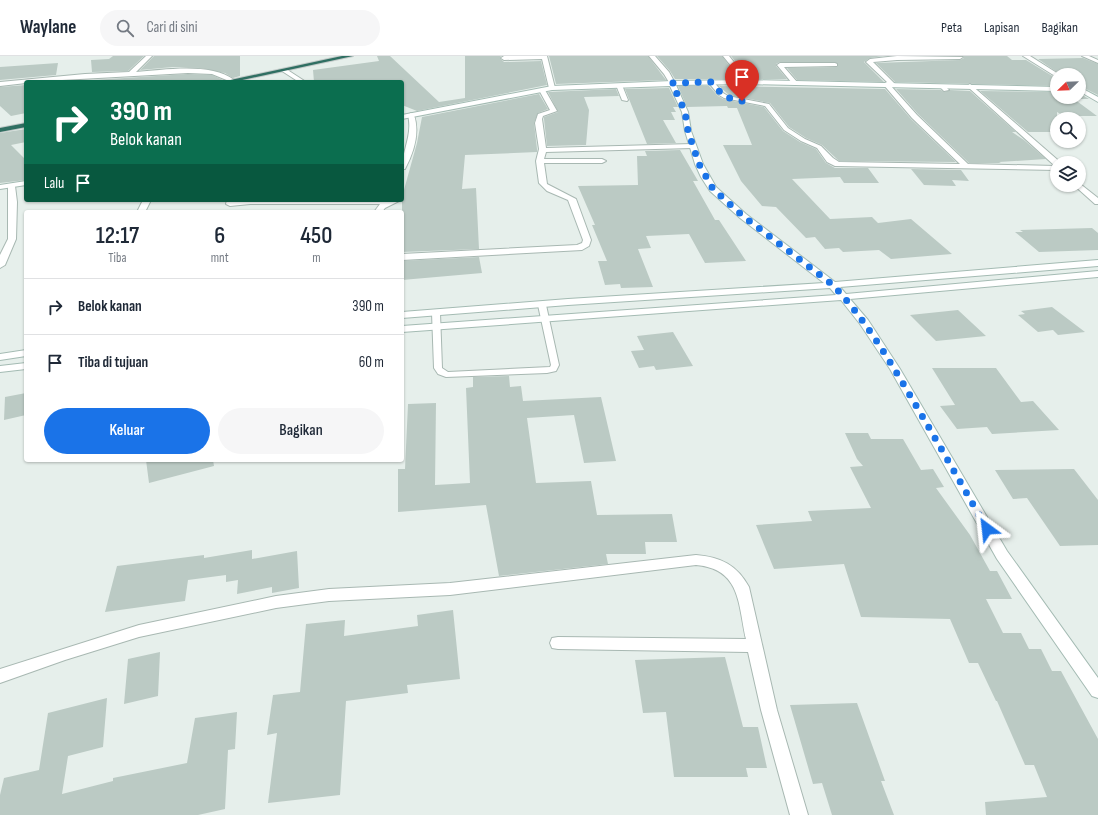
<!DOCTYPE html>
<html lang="id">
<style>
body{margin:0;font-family:"Sofia Sans Condensed",sans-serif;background:#f6f6f7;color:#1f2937;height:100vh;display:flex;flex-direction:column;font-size:15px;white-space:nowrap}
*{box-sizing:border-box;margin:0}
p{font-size:13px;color:#747a83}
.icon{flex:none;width:22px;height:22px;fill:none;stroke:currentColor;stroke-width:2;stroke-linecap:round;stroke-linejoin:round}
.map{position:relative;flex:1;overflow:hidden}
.details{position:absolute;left:24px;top:154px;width:380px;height:252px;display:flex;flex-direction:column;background:#fff;border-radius:4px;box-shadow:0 1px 3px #0004}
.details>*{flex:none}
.banner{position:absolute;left:24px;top:24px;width:380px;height:122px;border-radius:4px;box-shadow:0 1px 3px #0004;background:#0b6e4f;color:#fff;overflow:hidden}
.needle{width:26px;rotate:247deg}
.controls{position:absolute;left:1050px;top:12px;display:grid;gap:8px}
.controls a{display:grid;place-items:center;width:36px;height:36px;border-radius:50%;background:#fff;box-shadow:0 1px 3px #0004;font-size:20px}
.pin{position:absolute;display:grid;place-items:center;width:34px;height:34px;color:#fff;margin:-41px -17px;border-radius:50% 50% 50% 0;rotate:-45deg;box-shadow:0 0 4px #0007}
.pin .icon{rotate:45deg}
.me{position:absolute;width:44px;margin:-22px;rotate:330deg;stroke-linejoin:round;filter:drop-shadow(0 0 3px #0008)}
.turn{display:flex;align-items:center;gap:14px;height:84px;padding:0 20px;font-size:18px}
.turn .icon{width:52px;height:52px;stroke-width:2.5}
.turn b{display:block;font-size:28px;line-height:34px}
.then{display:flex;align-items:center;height:38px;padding:0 20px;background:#0003;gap:8px;font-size:15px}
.eta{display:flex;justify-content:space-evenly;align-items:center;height:68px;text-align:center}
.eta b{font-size:24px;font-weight:600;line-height:28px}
.action{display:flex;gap:8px;margin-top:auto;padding:8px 20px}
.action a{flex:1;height:46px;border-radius:24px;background:#1a73e8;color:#fff;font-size:16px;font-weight:600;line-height:46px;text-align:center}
.action a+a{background:#f6f6f7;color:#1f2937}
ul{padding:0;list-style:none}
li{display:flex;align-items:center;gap:12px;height:56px;padding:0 20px;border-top:1px solid #e0e1e3}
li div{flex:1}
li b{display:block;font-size:15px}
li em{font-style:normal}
header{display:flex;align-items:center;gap:24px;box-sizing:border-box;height:56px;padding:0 20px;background:#fff;border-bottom:1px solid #e0e1e3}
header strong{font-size:19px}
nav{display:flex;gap:22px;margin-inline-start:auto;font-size:14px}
.search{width:280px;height:36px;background:#f6f6f7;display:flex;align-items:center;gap:10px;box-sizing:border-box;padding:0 14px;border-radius:22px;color:#747a83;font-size:15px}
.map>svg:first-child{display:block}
.building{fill:#bbcac4}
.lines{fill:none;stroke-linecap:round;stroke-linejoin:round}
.lane-casing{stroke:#a8b8b2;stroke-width:2}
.street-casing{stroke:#a8b8b2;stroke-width:2}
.secondary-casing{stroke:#a4bbb3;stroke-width:2}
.highway-casing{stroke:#c2cac8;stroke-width:2}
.lane{fill:#fff;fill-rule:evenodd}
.street{fill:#fff;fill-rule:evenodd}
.secondary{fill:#fff;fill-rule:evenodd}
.highway{fill:#2f6f62;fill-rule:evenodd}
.route{stroke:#1a73e8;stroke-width:7;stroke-dasharray:0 12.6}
</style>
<header>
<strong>Waylane</strong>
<div class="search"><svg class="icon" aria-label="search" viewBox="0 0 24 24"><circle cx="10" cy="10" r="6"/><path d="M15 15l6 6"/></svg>Cari di sini</div>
<nav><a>Peta</a><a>Lapisan</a><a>Bagikan</a></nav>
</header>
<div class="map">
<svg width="1098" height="759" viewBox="0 0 1098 759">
<rect width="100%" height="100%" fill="#e6efeb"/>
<path class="building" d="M113 0H144L128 15 92 16 91 4 109 3Z
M154 0H240V20L233 22 225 17 200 12 173 11 140 14Z
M377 0H390L439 46 465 42V0H501L500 2 504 6 541 5 547 29 417 55 402 49V26H314L313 14 379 5Z
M549 0H648L666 24 556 28Z
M657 0H722L739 23H675L670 15Z
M731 0H883L870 2 864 6 884 26 797 24 787 12 838 11V8L835 6H780L776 8V10L787 23H749Z
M964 0H1007L1012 4H1026L1054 21H1057V30L895 26 876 7 960 4 964 2Z
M1083 2 1098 8V39L1084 32H1079V19H1061L1038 3Z
M58 7 56 19 0 24V11Z
M188 18 212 19 223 24 220 26H93V24Z
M26 29V57L11 60 0 50V31Z
M678 30H709L718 40 723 43 764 51 783 75 800 86 816 93 826 107 835 112H868L879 127H844L840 121 792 123 830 163 872 161 878 167 911 163 952 198 891 203 879 194 843 196 839 192 825 193 815 181 806 182 776 151 762 150 741 125 723 89H752L737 52H728L727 50 687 51Z
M719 30 885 33 911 63 956 106 839 105 822 89 806 82 789 71 770 47 729 39Z
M669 32 678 51H673L676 56H671L675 64H663L676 87 647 88 625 33Z
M616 33 619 40 584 41 589 54 586 89 547 90 544 63V61L558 56 548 36Z
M896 33 941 34 944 36 950 34 970 35 1016 76H1012L1024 84 1046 103 999 106 1001 107H969L918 58Z
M980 35 1057 36V41H1079V37L1089 43H1074L1097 60H1064L1057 56V76H1028Z
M539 38 548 53 538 57 534 67 537 93V96L465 99 462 133 476 132 479 193 402 196V141L417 87 422 61Z
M26 73V86L11 89 26 104V124L0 127V77Z
M680 94 698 125H693L715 164H719L746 205 705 207 689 178 646 180 651 192 638 193 653 231 621 232 620 228 605 229 598 205H607L592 169H595L578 130 638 129 637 100H647L645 95Z
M911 113 961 114 969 125 952 124 956 130 924 129Z
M1092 172 1098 177V194L1039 196 1015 176H1023L1020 174Z
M479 201 482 217 402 224V205Z
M1052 251 1085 276 1058 279 1053 274 1038 276 1018 259 1025 258 1021 255Z
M958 254 986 280 936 285 910 259Z
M673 276 693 310 656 314 654 310 639 312 631 295 644 294 637 280Z
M932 312H996L1021 346 1033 345 1059 374 992 378 987 371 957 373 940 350 955 349Z
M509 320 510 331 521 330 523 345 601 341 616 405 584 407 574 359 527 362 536 427 591 425 597 459 672 458 677 486H645L646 498H606L608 508 499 520 486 449 398 456V413H405L408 348 436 347 435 429 470 427 466 332 473 331V321Z
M26 337V359L4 364 5 341Z
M845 377H868L871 383H903L921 414 933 413 944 431 936 432 970 479 990 515H997L1012 543H986L1003 577H1021L1029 593H1041L1052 615H1061L1098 683V759H986L985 746 1047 741 1034 709H1025L997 645H996L978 607H969L950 563 861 561 844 508 774 513 756 469 812 465 808 455 871 452 850 411 863 410 857 403Z
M146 404H213L214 410 149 427Z
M1074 413 1098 444V489L1060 490 1027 442 1013 443 995 414Z
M252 494V503L297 495 299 532 272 537V531L237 538 238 524 226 526V519L188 524 185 545 105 556 117 510 204 499V502Z
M453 554 460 623 407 629 408 637 346 645 340 739 268 747 277 677 267 679 273 639 300 636 306 568 345 564 344 580 418 570 417 559Z
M160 596 158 640 124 648 128 603Z
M725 601 743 671H758L767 712H746L748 721H674L666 656 643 657 635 604Z
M107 642 103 691 68 700 62 738 113 725V722L187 707 195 662 237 656 235 693 228 694 225 753 198 759H0V739L4 722 39 714 48 657Z
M857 647 885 725H881L894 759H832L822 727 813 728 790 649Z"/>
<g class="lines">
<defs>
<path id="lane" d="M539 247H545L546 249 559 309 556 315 547 317 446 321 438 318 434 312 432 257 436 255 440 257 442 312 448 316 550 311 551 309 538 249Z"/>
<path id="street" d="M146 0H152L136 16C163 14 212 6 234 24L229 25 212 18 188 17 26 26V27L0 30V26L85 18 129 16Z
M547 0 555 32 552 34 549 32 542 3 504 4 501 2 504 0Z
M649 0H655L669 16 675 27 674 28H670L664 18Z
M723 0H729L749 25V27H745Z
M897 0 963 1 960 3 897 4 873 6 895 28V30H891L917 59 968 108 1055 110 968 31 967 30 970 28 1060 106 1057 107V114L835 110 827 106 817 92 801 85 784 74 765 50 724 42 719 39 708 26 713 25 723 37 728 40 769 48 788 72 805 83 821 90 833 102 839 106 960 108 912 62 883 28 887 26 866 6 870 3Z
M1023 0H1030L1060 19 1055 20Z
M1082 0H1089L1098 4V7Z
M835 7 837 8V10L784 11 797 26 794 28 792 27 777 9 780 7Z
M282 13H286L306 26H299L282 15Z
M617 28 622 29 628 44 627 45 622 44 616 29Z
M940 29H944L949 34 944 35 939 30Z
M542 32 545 34 557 55 543 60 542 63 546 92 692 88 695 90 692 92 546 96 544 103H602L606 105 602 107H544L547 128 576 143 591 184 589 190 582 194 402 204V198L577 189 582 187 583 184 568 144 547 135 539 127 536 105 539 93 535 67 538 58 550 54 539 34Z
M411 57 414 59C420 77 414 96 405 113H402C402 94 413 79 408 59Z
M1079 127 1098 142V148H1095L1076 131 1075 129H1079Z
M8 128H14L15 130 17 146 16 183 5 209 0 212V199L8 183Z
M143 144H151L145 156H137Z
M227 144 235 145H399L385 152 382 156H374L380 148H250L230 150 226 148Z
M696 499C721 501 737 509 749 531L777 654 808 759H790L761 654 748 596 558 593 552 592 550 587 552 582 558 581 746 583C738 548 741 513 696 509L450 539 329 545 276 552 139 581 65 604 0 627V613L139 569 276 540 329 533 450 527Z"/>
<path id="secondary" d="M747 24 1057 31V35L747 28 676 29 688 56 691 75 703 108 716 131 746 158 835 226 1098 204V210L840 231 846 238 1098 215V221L850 243 868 264 900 313 1007 495 1098 622V642L1092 640 997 503 890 313 860 268 841 244 402 276V270L836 239 830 232 568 249 402 262V256L568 243 824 227 740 162 710 135 701 121 695 108 685 75 682 56 670 30 552 34 402 63V59L552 30 672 25Z
M1079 33H1083L1098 41V46L1079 35Z
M26 125V129L0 133V129Z
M26 294V300L0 304V298Z
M26 307V313L0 316V310Z"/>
<path id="highway" d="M342 0H353L233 26H221Z
M26 67V71L0 76V72Z"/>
</defs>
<use href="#lane" class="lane-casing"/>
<use href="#street" class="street-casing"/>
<use href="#secondary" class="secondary-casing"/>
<use href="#highway" class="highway-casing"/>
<use href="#lane" class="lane"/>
<use href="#street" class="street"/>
<use href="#secondary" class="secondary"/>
<use href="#highway" class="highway"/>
</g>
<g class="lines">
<path class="route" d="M742 45C725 42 722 39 711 26L672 27 685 56 688 75 699 108 713 133 743 160 833 229C864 262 888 302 911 341 937 385 962 429 987 473"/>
</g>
</svg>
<div class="controls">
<a><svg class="needle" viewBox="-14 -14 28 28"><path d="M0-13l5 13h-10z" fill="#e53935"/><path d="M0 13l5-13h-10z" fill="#747a83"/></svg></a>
<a><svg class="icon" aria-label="search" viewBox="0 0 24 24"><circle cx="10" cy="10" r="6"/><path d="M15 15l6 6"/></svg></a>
<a><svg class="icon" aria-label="layers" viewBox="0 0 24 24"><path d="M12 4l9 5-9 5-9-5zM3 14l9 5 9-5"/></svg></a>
</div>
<div class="pin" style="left:742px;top:45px;background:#d93025"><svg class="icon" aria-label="arrive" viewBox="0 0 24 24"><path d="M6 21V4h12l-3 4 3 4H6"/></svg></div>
<svg class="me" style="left:987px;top:473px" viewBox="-20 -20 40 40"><path d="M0-17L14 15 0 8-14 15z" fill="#1a73e8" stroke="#fff" stroke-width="4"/></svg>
<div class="banner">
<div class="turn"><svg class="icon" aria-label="right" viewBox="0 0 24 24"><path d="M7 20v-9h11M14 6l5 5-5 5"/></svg><div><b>390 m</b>Belok kanan</div></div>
<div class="then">Lalu<svg class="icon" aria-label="arrive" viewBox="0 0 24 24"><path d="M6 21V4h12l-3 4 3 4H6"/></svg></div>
</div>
<section class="details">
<div class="eta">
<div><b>12:17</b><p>Tiba</p></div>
<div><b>6</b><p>mnt</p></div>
<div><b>450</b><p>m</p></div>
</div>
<ul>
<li><svg class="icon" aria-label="right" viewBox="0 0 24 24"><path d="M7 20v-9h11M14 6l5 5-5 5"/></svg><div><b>Belok kanan</b></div><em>390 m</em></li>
<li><svg class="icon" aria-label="arrive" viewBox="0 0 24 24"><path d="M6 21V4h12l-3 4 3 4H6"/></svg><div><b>Tiba di tujuan</b></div><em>60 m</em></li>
</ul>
<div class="action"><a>Keluar</a><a>Bagikan</a></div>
</section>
</div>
